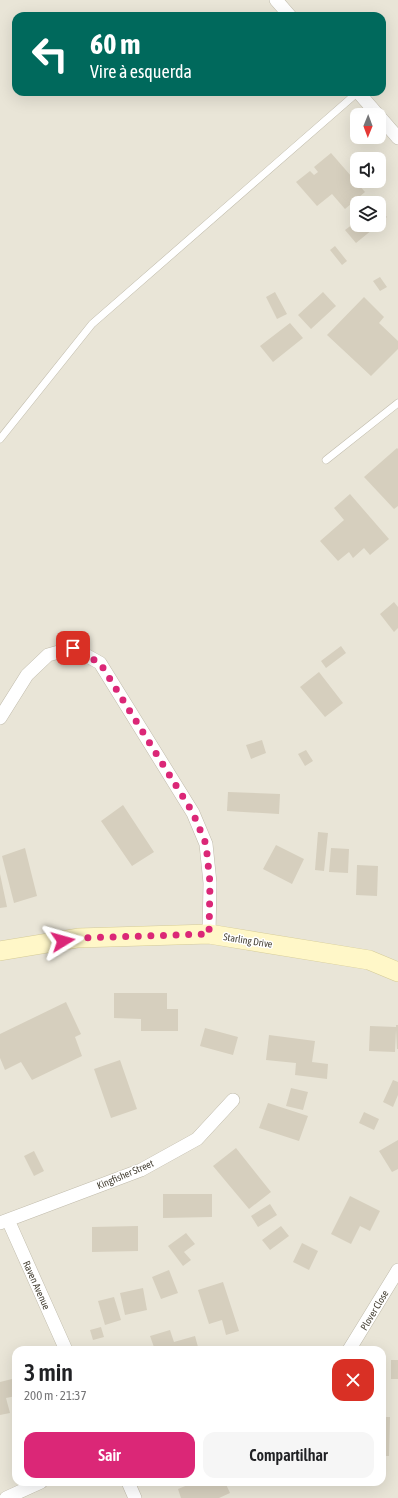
<!DOCTYPE html>
<html lang="pt">
<meta charset="utf-8">
<style>
body{margin:0;font-family:"Asap Condensed",sans-serif;background:#f6f6f6;color:#202124;height:100vh;display:flex;flex-direction:column;font-size:15px;white-space:nowrap}
*{box-sizing:border-box;margin:0}
p{font-size:13px;color:#757577}
.icon{flex:none;width:22px;height:22px;fill:none;stroke:currentColor;stroke-width:2;stroke-linecap:round;stroke-linejoin:round}
.map{position:relative;flex:1;overflow:hidden}
.panel{position:absolute;left:12px;top:1346px;width:374px;height:140px;display:flex;flex-direction:column;background:#fff;border-radius:12px;box-shadow:0 4px 16px #0002}
.panel>*{flex:none}
.banner{position:absolute;left:12px;top:12px;width:374px;height:84px;border-radius:12px;box-shadow:0 4px 16px #0002;background:#00695c;color:#fff;overflow:hidden}
.needle{width:26px;rotate:181deg}
.buttons{position:absolute;left:350px;top:108px;display:grid;gap:8px}
.buttons a{display:grid;place-items:center;width:36px;height:36px;border-radius:8px;background:#fff;box-shadow:0 4px 16px #0002;font-size:20px}
.pin{position:absolute;display:grid;place-items:center;width:34px;height:34px;color:#fff;margin:-17px;border-radius:8px;box-shadow:0 2px 6px #0006}
.me{position:absolute;width:44px;margin:-22px;rotate:82deg;stroke-linejoin:round;filter:drop-shadow(0 0 3px #0008)}
.turn{display:flex;align-items:center;gap:14px;height:84px;padding:0 12px;font-size:18px}
.turn .icon{width:52px;height:52px;stroke-width:2.5}
.turn b{display:block;font-size:28px;line-height:34px}
.round{display:grid;place-items:center;flex:none;width:42px;height:42px;border-radius:12px;background:#f6f6f6}
.summary{display:flex;align-items:center;justify-content:space-between;height:68px;padding:0 12px}
h1{font-size:24px;font-weight:600;line-height:30px}
.primary-button{display:flex;gap:8px;margin-top:auto;padding:8px 12px}
.primary-button a{flex:1;height:46px;border-radius:12px;background:#db2777;color:#fff;font-size:16px;font-weight:600;line-height:46px;text-align:center}
.primary-button a+a{background:#f6f6f6;color:#202124}
.map>svg:first-child{display:block}
.residential{fill:#e9e5d7;fill-rule:evenodd}
.building{fill:#d6cfbe}
.lines{fill:none;stroke-linecap:round;stroke-linejoin:round}
.lane-casing{stroke:#c0bbab;stroke-width:8}
.street-casing{stroke:#c0bbab;stroke-width:14}
.secondary-casing{stroke:#d5cb98;stroke-width:20}
.lane{stroke:#fff;stroke-width:7}
.street{stroke:#fff;stroke-width:13}
.secondary{stroke:#fff7c8;stroke-width:19}
.route{stroke:#db2777;stroke-width:7;stroke-dasharray:0 12.6}
.labels{text-anchor:middle;stroke-width:3;stroke-linejoin:round;paint-order:stroke}
.street-label{font-size:10px;fill:#484337;stroke:#fff}
</style>
<div class="map">
<svg width="398" height="1498" viewBox="0 0 398 1498">
<rect width="100%" height="100%" fill="#f5f2e9"/>
<path class="residential" d="M0 0H398V1498H0ZM16 16H382V92H16ZM357 115H379V137H357ZM357 159H379V181H357ZM357 203H379V225H357ZM16 1350H382V1482H16Z"/>
<path class="building" d="M331 153 365 192 345 209 332 194 317 206 296 182 310 171 314 175 318 172 314 167Z
M379 208 387 217 379 224Z
M357 215V225H378L356 243 345 230 353 224 350 220Z
M335 246 347 261 342 265 330 250Z
M380 277 387 287 380 291 373 281Z
M275 292 287 314 277 319 266 297Z
M323 292 336 306 311 329 298 315Z
M364 297 384 317 379 323 398 341V349L371 376 327 335Z
M290 323 303 338 273 362 260 346Z
M397 448 398 449V506L394 509 364 477Z
M350 494 389 539 370 555 364 548 353 558 349 552 338 561 320 541 344 520 334 508Z
M394 602 398 607V628L394 632 380 614Z
M341 646 346 653 326 668 321 661Z
M319 672 343 703 325 717 300 687Z
M262 740 266 753 251 759 246 745Z
M306 750 313 761 305 766 298 754Z
M228 792 280 794 279 814 227 811Z
M123 805 154 852 132 866 101 821Z
M318 832 328 833 324 871 315 870Z
M276 845 304 859 292 884 263 869Z
M25 848 37 896 14 903 2 856Z
M331 848 349 849 348 873 329 872Z
M357 865 378 866 377 896 356 895Z
M0 874 7 907 0 908Z
M114 993H167V1009H178V1031H141V1019L114 1018Z
M66 1002 81 1034 75 1037 82 1056 32 1080 21 1062 5 1070 0 1058V1034Z
M396 1025H398V1049H397L396 1030 395 1052 369 1051 370 1026 396 1027Z
M205 1028 238 1037 233 1055 200 1046Z
M269 1035 315 1041 312 1062 328 1064 327 1079 295 1075 296 1063 266 1060Z
M120 1060 137 1109 111 1118 94 1069Z
M393 1080 398 1082V1095L393 1107 383 1102Z
M291 1088 308 1092 303 1110 286 1106Z
M268 1103 308 1116 299 1141 259 1128Z
M364 1112 379 1119 374 1130 359 1123Z
M398 1140V1169L392 1172 379 1151Z
M236 1148 271 1192 249 1209 213 1166Z
M34 1151 44 1171 34 1176 24 1156Z
M163 1194H212V1217L163 1218Z
M350 1196 380 1211 370 1231 360 1226 351 1244 331 1234Z
M270 1204 277 1215 258 1227 251 1216Z
M138 1226V1251L92 1252V1227Z
M281 1226 289 1236 270 1250 262 1240Z
M186 1233 195 1244 184 1252 191 1260 183 1266 168 1246Z
M302 1243 318 1251 309 1270 293 1262Z
M169 1270 178 1293 161 1299 152 1277Z
M223 1282 239 1331 226 1335 222 1320 209 1324 198 1290Z
M143 1288 147 1310 125 1315 120 1293Z
M114 1297 121 1320 105 1325 98 1301Z
M101 1327 104 1337 93 1340 90 1330Z
M170 1330 174 1342 195 1336 198 1347 187 1350H155L150 1336Z
M391 1360H398V1379H391Z
M16 1378V1396L6 1398 10 1413 0 1415V1382Z
M382 1417H390L389 1456H382Z
M195 1482H225L230 1493 219 1498H181L178 1489Z"/>
<g class="lines">
<defs>
<path id="lane" d="M0 439 92 324 358 92
M326 460 398 403"/>
<path id="street" d="M276 0 290 16
M358 92 378 115
M379 116 398 138
M0 718 27 675 48 655 73 648 100 663 193 813 206 844 210 883 209 934
M8 1220 66 1350
M0 1223 141 1170 197 1139 233 1100
M349 1350 398 1270
M128 1482 135 1498
M6 1498 41 1482"/>
<path id="secondary" d="M0 951 78 938 209 934 369 960 398 972"/>
</defs>
<use href="#lane" class="lane-casing"/>
<use href="#street" class="street-casing"/>
<use href="#secondary" class="secondary-casing"/>
<use href="#lane" class="lane"/>
<use href="#street" class="street"/>
<use href="#secondary" class="secondary"/>
</g>
<g class="lines">
<path class="route" d="M63 941 78 938 209 934 210 883 206 844 193 813 100 663 73 648"/>
</g>
<g class="labels">
<g class="street-label">
<text transform="translate(248 940) rotate(9)" y="4">Starling Drive</text>
<text transform="translate(125 1174) rotate(-23)" y="4">Kingfisher Street</text>
<text transform="translate(37 1285) rotate(66)" y="4">Raven Avenue</text>
<text transform="translate(374 1310) rotate(-59)" y="4">Plover Close</text>
</g>
</g>
</svg>
<div class="buttons">
<a><svg class="needle" viewBox="-14 -14 28 28"><path d="M0-13l5 13h-10z" fill="#e53935"/><path d="M0 13l5-13h-10z" fill="#757577"/></svg></a>
<a><svg class="icon" aria-label="sound" viewBox="0 0 24 24"><path d="M4 9h4l5-4v14l-5-4H4zM17 9q2 3 0 6"/></svg></a>
<a><svg class="icon" aria-label="layers" viewBox="0 0 24 24"><path d="M12 4l9 5-9 5-9-5zM3 14l9 5 9-5"/></svg></a>
</div>
<div class="pin" style="left:73px;top:648px;background:#d93025"><svg class="icon" aria-label="arrive" viewBox="0 0 24 24"><path d="M6 21V4h12l-3 4 3 4H6"/></svg></div>
<svg class="me" style="left:63px;top:941px" viewBox="-20 -20 40 40"><path d="M0-17L14 15 0 8-14 15z" fill="#db2777" stroke="#fff" stroke-width="4"/></svg>
<div class="banner">
<div class="turn"><svg class="icon" aria-label="left" viewBox="0 0 24 24"><path d="M17 20v-9H6M10 6l-5 5 5 5"/></svg><div><b>60 m</b>Vire à esquerda</div></div>
</div>
<section class="panel">
<div class="summary"><div><h1>3 min</h1><p>200 m · 21:37</p></div><a class="round" style="background:#d93025;color:#fff"><svg class="icon" aria-label="close" viewBox="0 0 24 24"><path d="M6 6l12 12M18 6L6 18"/></svg></a></div>
<div class="primary-button"><a>Sair</a><a>Compartilhar</a></div>
</section>
</div>
